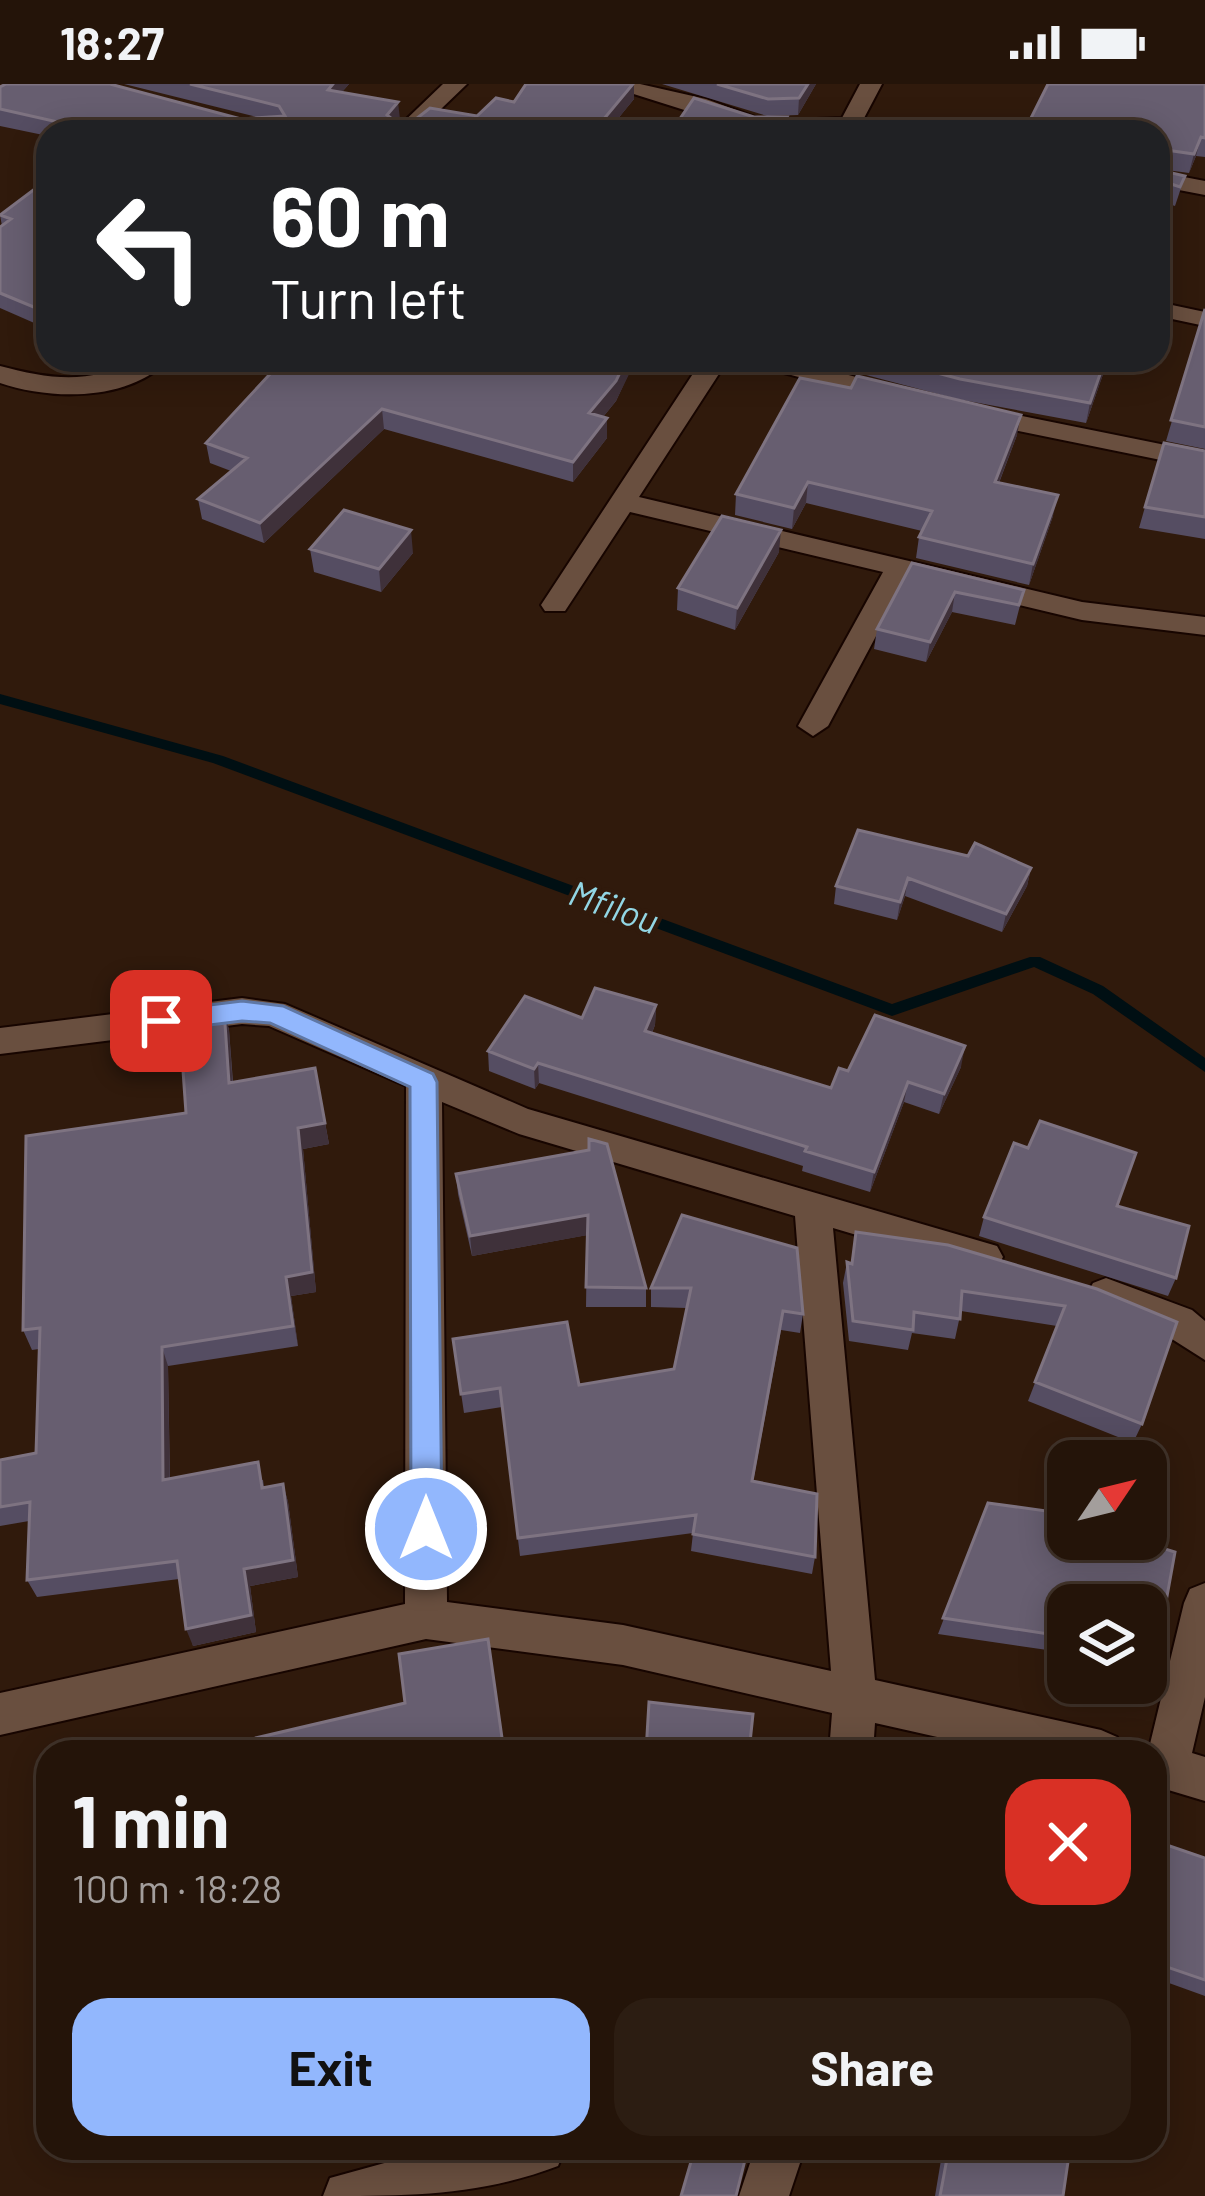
<!DOCTYPE html>
<meta charset="utf-8">
<style>
body{margin:0;font-family:Barlow,sans-serif;background:#2c1d12;color:#f1f3f6;height:100vh;display:flex;flex-direction:column;font-size:45px;white-space:nowrap}
*{box-sizing:border-box;margin:0}
p{font-size:39px;color:#a39e9c}
.icon{flex:none;width:66px;height:66px;fill:none;stroke:currentColor;stroke-width:2;stroke-linecap:round;stroke-linejoin:round}
.map{position:relative;flex:1;overflow:hidden}
.details{position:absolute;left:36px;top:1656px;width:1131px;height:420px;display:flex;flex-direction:column;background:#241409;border-radius:36px;box-shadow:0 6px 30px #0003,0 0 0 3px #41332a}
.details>*{flex:none}
.banner{position:absolute;left:36px;top:36px;width:1134px;height:252px;border-radius:36px;box-shadow:0 6px 30px #0003,0 0 0 3px #41332a;background:#202124;color:#fff;overflow:hidden}
.needle{width:78px;rotate:55deg}
.buttons{position:absolute;left:1047px;top:1356px;display:grid;gap:24px}
.buttons a{display:grid;place-items:center;width:120px;height:120px;border-radius:24px;background:#241409;box-shadow:0 6px 30px #0003,0 0 0 3px #41332a;font-size:60px}
.pin{position:absolute;display:grid;place-items:center;width:102px;height:102px;color:#fff;margin:-51px;border-radius:24px;box-shadow:0 6px 18px #0006}
.me{position:absolute;width:132px;margin:-66px;rotate:0deg;stroke-linejoin:round;filter:drop-shadow(0 0 9px #0008)}
.turn{display:flex;align-items:center;gap:42px;height:252px;padding:0 36px;font-size:54px}
.turn .icon{width:156px;height:156px;stroke-width:2.5}
.turn b{display:block;font-size:84px;line-height:102px}
.round{display:grid;place-items:center;flex:none;width:126px;height:126px;border-radius:36px;background:#2c1d12}
.headline{display:flex;align-items:center;justify-content:space-between;height:204px;padding:0 36px}
h1{font-size:72px;font-weight:700;line-height:90px}
.action{display:flex;gap:24px;margin-top:auto;padding:24px 36px}
.action a{flex:1;height:138px;border-radius:36px;background:#92b7fd;color:#111;font-size:48px;font-weight:700;line-height:138px;text-align:center}
.action a+a{background:#2c1d12;color:#f1f3f6}
.status{display:flex;justify-content:space-between;align-items:center;height:84px;padding:0 60px;background:#241409;direction:ltr}
.status svg{height:33px;fill:currentColor}
.map>svg:first-child{display:block}
.lines{fill:none;stroke-linecap:round;stroke-linejoin:round}
.stream{fill:#000f13;fill-rule:evenodd}
.street-casing{stroke:#170500;stroke-width:4}
.street{fill:#694f3f;fill-rule:evenodd}
.wall{fill:#554d62}
.shaded-wall{fill:#3f313a}
.building{fill:#675e70;stroke:#7e7381;stroke-width:3}
.route{fill:#92b7fd;stroke:#5f77a4;stroke-width:3}
.labels{text-anchor:middle;stroke-width:9;stroke-linejoin:round;paint-order:stroke}
.water-label{font-size:36px;font-style:italic;fill:#92d6e4;stroke:#301a0c}
</style>
<div class="status"><b>18:27</b><svg viewBox="0 0 49 12"><path d="M0 12V9h3v3zM5 12V6h3v6zM10 12V3h3v9zM15 12V0h3v12zM26 1h20v11H26zM47 4h2v5h-2z"/></svg></div>
<div class="map">
<svg width="1205" height="2112" viewBox="0 0 1205 2112">
<rect width="100%" height="100%" fill="#301a0c"/>
<g class="lines">
<path class="stream" d="M0 610 223 672 892 920 1030 873H1040L1103 902 1205 974V988L1093 910 1034 883 892 932 213 679 0 620Z"/>
<defs>
<path id="street" d="M443 0H467L417 48H393Z
M602 0H640L706 15 766 37 842 34 860 0H882L863 36 904 48H754Z
M1158 88 1205 97V111L1158 102Z
M1158 218 1205 228V242L1158 232Z
M136 276H168C128 318 50 316 0 299V282C49 295 89 301 136 276Z
M702 276H728L639 413 1082 518 1205 533V551L1082 536 907 494 828 642 813 652 798 642 883 488 630 428 565 527H545L541 521Z
M750 276H792L905 306 909 311 896 319 754 281Z
M973 322 1205 369V385L964 336 960 330 964 324Z
M242 914 285 920 528 1025 997 1162 1003 1173 997 1184 984 1189 833 1144 875 1596 1101 1646 1117 1653 1123 1668H1004L875 1639 873 1668H829L832 1629 623 1581 426 1555 0 1651V1609L405 1520 406 1002 269 942 242 940 0 970V944ZM442 1018 519 1050 795 1132 831 1587 623 1541 447 1518Z
M1106 1194 1192 1226 1205 1237V1276L1164 1250 1093 1221 1087 1210 1093 1199Z
M1205 1499V1613L1192 1669 1205 1673V1717L1155 1702V1668H1138L1150 1660 1184 1519 1190 1505Z
M439 2064H565L558 2082C479 2112 406 2112 323 2112L330 2094Z
M755 2064H805L789 2112H739Z"/>
</defs>
<use href="#street" class="street-casing"/>
<use href="#street" class="street"/>
</g>
<path class="wall" d="M124 0H349L342 8 400 35 477 32 514 18 634 15 607 48H48V52L0 42V3L241 35 261 34Z
M662 0H816L798 31 767 32Z
M1205 0V73L1196 72 1189 89 1159 85 1185 92 1175 122 1163 118 1158 133V48Z
M48 95V245L0 224V143L2 142 0 131Z
M1205 225V365L1166 357Z
M517 276H635L616 317 603 333 607 334V354L573 398 384 345 264 459 202 435 198 415 231 387 210 379 206 359 513 283Z
M868 276H1108L1086 339 957 315 866 291Z
M1017 351 999 399 1053 432 1029 501 916 474 919 453 922 447 806 419 792 445 735 431 736 410Z
M1205 367V455L1139 444 1145 423Z
M310 465 413 469 381 508 314 488Z
M779 468 735 546 677 526 678 504Z
M912 479 1024 506 1015 541 952 528 926 578 874 565 877 545Z
M968 772 1031 784 1027 802 1002 848 905 812 897 836 834 820 836 802Z
M656 921 655 941 652 949 831 1004 848 987 961 983 939 1030 904 1018 870 1108 802 1087 803 1082 539 999 535 1005 489 987 488 967 582 934Z
M224 925 229 946 233 998 315 984 329 1060 303 1065 316 1208 291 1212 298 1262 168 1282 170 1395 263 1396 264 1403 283 1400 288 1418 298 1493 250 1502 256 1548 193 1562 179 1495 37 1513 27 1496 29 1437 0 1442V1376L36 1369 39 1265 32 1266 23 1246 186 1029Z
M589 1066 646 1204V1223H586L587 1151 472 1172 458 1110 456 1090Z
M1117 1122 1176 1194 1168 1212 979 1152 984 1133Z
M682 1131 803 1230 800 1249 781 1246 753 1398 815 1473 812 1490 691 1467 693 1449 520 1472 502 1323 464 1329 453 1255 579 1301 674 1285 687 1224 651 1223V1204Z
M856 1148 1097 1205 1142 1340 1133 1359 1028 1317 1057 1242 961 1227 955 1255 912 1249 908 1266 849 1257 843 1199 847 1178 851 1179Z
M988 1419 1068 1430V1455H1133L1175 1468 1158 1562 1150 1578 1146 1576V1521H1068V1569L938 1550Z
M1155 1757 1205 1774V1912L1155 1894Z
M943 2064H1070L1063 2112H935Z"/>
<path class="shaded-wall" d="M333 0H349L329 23 328 6Z
M633 0H634V15L607 48H593Z
M808 0H816L798 31 799 14Z
M398 18 400 35 388 48 387 31Z
M1201 53 1196 72 1189 89 1194 70Z
M626 276H635V278L616 317 590 349 589 329Z
M1105 276H1108L1086 339 1090 319Z
M382 325 384 345 264 459 260 439Z
M1021 331 1017 351 991 419 995 398Z
M607 334V354L573 398V378Z
M808 398 806 419 792 445 794 424Z
M1058 411 1053 432 1029 501 1033 480Z
M411 446 413 469 381 508 379 485Z
M781 446 779 468 735 546 737 524Z
M955 508 952 528 926 578 930 558Z
M1031 784 1027 802 1002 848 1006 830Z
M908 794 905 812 897 836 900 818Z
M656 921 655 941 644 967 645 947Z
M224 925 229 946 234 1020 229 999Z
M965 962 961 983 939 1030 944 1010Z
M538 979 539 999 535 1005 534 985Z
M908 998 904 1018 870 1108 874 1088Z
M325 1039 329 1060 303 1065 316 1208 291 1212 298 1262 286 1193 298 1044Z
M588 1131V1151L472 1172 470 1152Z
M162 1263 168 1282 170 1414 163 1396Z
M283 1400 288 1418 298 1493 250 1502 256 1548 193 1562 186 1545 244 1485Z"/>
<path class="building" d="M6 0H110L241 35 285 32 279 22 190 0H333L328 6 398 18 387 31 392 35H416L430 24 477 32 496 14 514 18 526 0H633L593 48H102L0 25V3Z
M717 0H808L799 14 768 15Z
M1048 0H1205V54L1201 53 1194 70 1159 65V86L1185 92 1180 103 1168 99 1158 126V48H1024Z
M694 14 754 33H787L782 42 812 48H671Z
M48 95V229L0 209V143L11 135 0 131Z
M1205 225V343L1171 336Z
M283 276H479L513 283 517 276H626L616 297 589 329 607 334 573 378 382 325 260 439 198 415 247 374 206 359Z
M888 276H1105L1090 319 960 295Z
M857 292 1021 331 995 398 1058 411 1033 480 919 453 932 427 808 398 794 424 736 410 800 294 851 304Z
M1164 359 1205 367V433L1145 423Z
M344 426 411 446 379 485 310 465Z
M722 432 781 446 737 524 678 504Z
M912 479 1024 506 1019 521 955 508 930 558 877 545Z
M858 746 968 772 975 759 1031 784 1006 830 908 794 900 818 836 802Z
M595 904 656 921 645 947 831 1004 839 984 848 987 875 931 965 962 944 1010 908 998 874 1088 805 1067 807 1063 538 979 534 985 488 967 525 912 582 934Z
M224 925 229 999 315 984 325 1039 298 1044 312 1188 286 1193 293 1242 162 1263 163 1396 258 1378 262 1404 283 1400 293 1476 244 1485 251 1531 186 1545 177 1477 27 1496 30 1418 0 1423V1376L36 1369 40 1244 23 1246 26 1052 186 1029 179 930Z
M1040 1037 1136 1069 1117 1122 1189 1142 1176 1194 984 1133 1014 1059 1028 1064Z
M589 1055 607 1060 646 1204 586 1203 588 1131 470 1152 456 1090 589 1066Z
M682 1131 797 1164 803 1230 783 1227 752 1397 817 1410 815 1473 693 1450 696 1431 518 1454 500 1304 461 1310 453 1255 567 1238 579 1301 674 1285 691 1204H651Z
M856 1148 948 1161 1097 1205 1177 1238 1142 1340 1035 1298 1065 1222 962 1207 960 1235 914 1228 913 1246 853 1237 847 1178 852 1180Z
M988 1419 1068 1430V1455H1133L1175 1468 1158 1562 1146 1559V1521H1068V1553L943 1534Z
M488 1555 504 1668H196L405 1619 399 1570Z
M649 1618 753 1630 749 1668H646Z
M1155 1757 1205 1774V1896L1155 1879Z
M695 2064H714L745 2076 736 2112H681Z
M949 2064H1070L1063 2112H940Z"/>
<path class="route" d="M242 917 283 922 433 990 437 998 442 1445 437 1455 426 1459 415 1455 411 1445 410 1003 270 939 242 937 161 947 148 937 161 927Z"/>
<g class="labels">
<g class="water-label">
<text transform="translate(614 823) rotate(20)" y="13">Mfilou</text>
</g>
</g>
</svg>
<div class="buttons">
<a><svg class="needle" viewBox="-14 -14 28 28"><path d="M0-13l5 13h-10z" fill="#e53935"/><path d="M0 13l5-13h-10z" fill="#a39e9c"/></svg></a>
<a><svg class="icon" aria-label="layers" viewBox="0 0 24 24"><path d="M12 4l9 5-9 5-9-5zM3 14l9 5 9-5"/></svg></a>
</div>
<div class="pin" style="left:161px;top:937px;background:#d93025"><svg class="icon" aria-label="arrive" viewBox="0 0 24 24"><path d="M6 21V4h12l-3 4 3 4H6"/></svg></div>
<svg class="me" style="left:426px;top:1445px" viewBox="-20 -20 40 40"><circle r="17" fill="#92b7fd" stroke="#fff" stroke-width="3"/><path d="M0-11L8 9 0 5-8 9z" fill="#fff"/></svg>
<div class="banner">
<div class="turn"><svg class="icon" aria-label="left" viewBox="0 0 24 24"><path d="M17 20v-9H6M10 6l-5 5 5 5"/></svg><div><b>60 m</b>Turn left</div></div>
</div>
<section class="details">
<div class="headline"><div><h1>1 min</h1><p>100 m · 18:28</p></div><a class="round" style="background:#d93025;color:#fff"><svg class="icon" aria-label="close" viewBox="0 0 24 24"><path d="M6 6l12 12M18 6L6 18"/></svg></a></div>
<div class="action"><a>Exit</a><a>Share</a></div>
</section>
</div>
